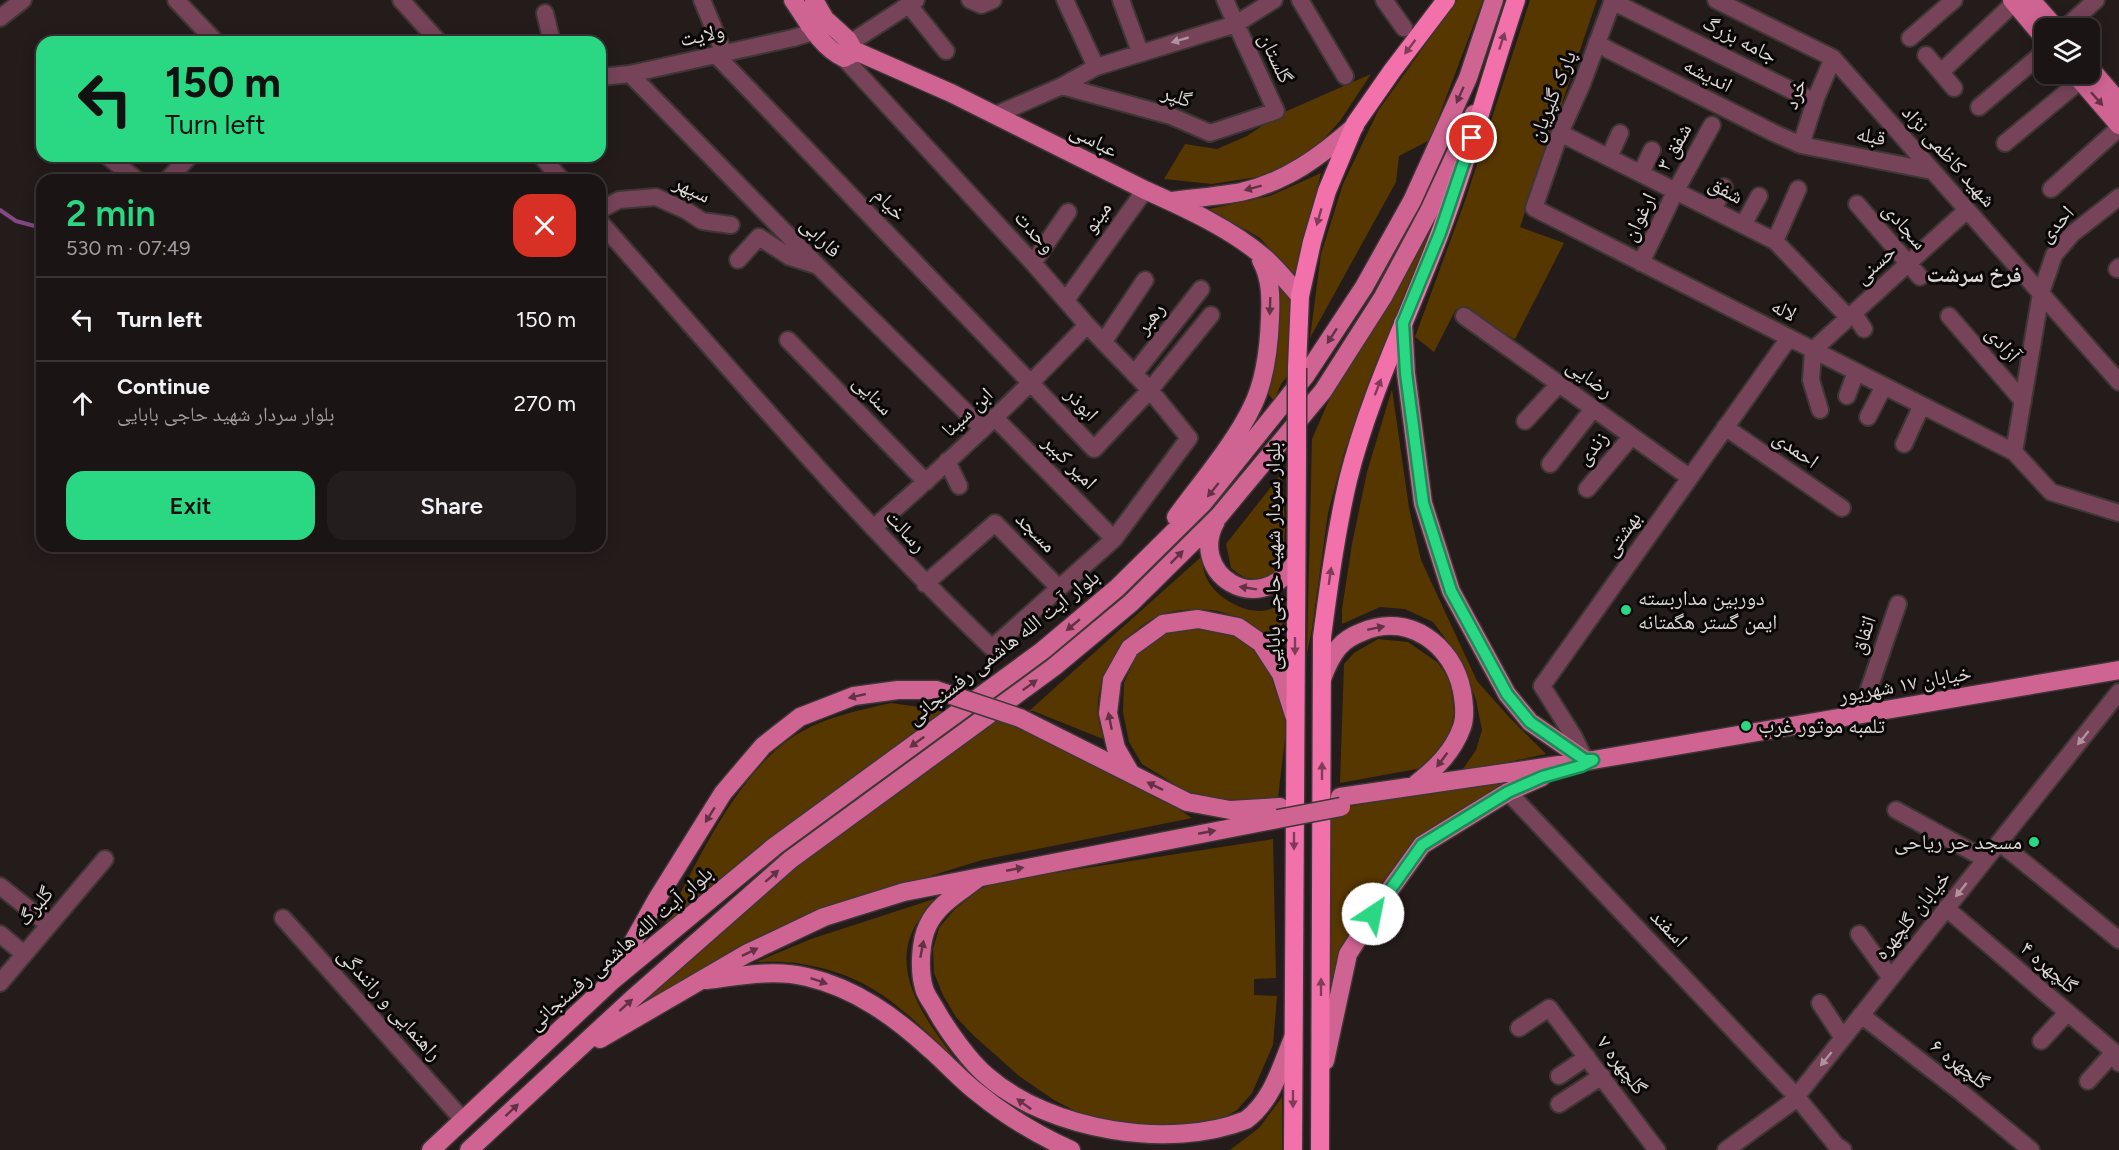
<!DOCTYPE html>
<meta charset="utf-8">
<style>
body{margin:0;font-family:Figtree,"Noto Naskh Arabic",sans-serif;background:#241d1d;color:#f1f3f6;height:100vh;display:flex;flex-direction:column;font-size:22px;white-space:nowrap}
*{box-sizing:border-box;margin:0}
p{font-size:20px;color:#a09ea0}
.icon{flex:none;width:33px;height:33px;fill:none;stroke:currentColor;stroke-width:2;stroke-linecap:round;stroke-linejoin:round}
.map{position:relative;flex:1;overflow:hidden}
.sheet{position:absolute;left:36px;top:174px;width:570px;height:378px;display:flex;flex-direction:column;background:#1b1414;border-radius:18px;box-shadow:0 3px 15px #0003,0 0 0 2px #393334}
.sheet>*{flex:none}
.guide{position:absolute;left:36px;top:36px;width:570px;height:126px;border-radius:18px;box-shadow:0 3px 15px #0003,0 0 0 2px #393334;background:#2ad884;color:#111;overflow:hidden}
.buttons{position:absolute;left:2034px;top:18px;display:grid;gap:12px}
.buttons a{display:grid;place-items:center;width:66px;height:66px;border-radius:12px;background:#1b1414;box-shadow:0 3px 15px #0003,0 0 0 2px #393334;font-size:30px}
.pin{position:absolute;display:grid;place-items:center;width:51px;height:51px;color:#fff;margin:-26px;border:3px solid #fff;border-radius:50%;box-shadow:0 2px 6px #0007}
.me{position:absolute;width:66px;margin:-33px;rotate:34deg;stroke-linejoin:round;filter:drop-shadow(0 0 4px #0008)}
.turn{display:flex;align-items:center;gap:21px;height:126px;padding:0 30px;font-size:27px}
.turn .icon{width:78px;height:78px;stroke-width:2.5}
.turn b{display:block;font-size:42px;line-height:51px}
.round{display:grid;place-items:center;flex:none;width:63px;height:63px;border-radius:18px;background:#241d1d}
.summary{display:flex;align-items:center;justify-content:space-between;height:102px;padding:0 30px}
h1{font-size:36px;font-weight:600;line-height:45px;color:#2ad884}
.primary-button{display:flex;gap:12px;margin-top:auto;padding:12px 30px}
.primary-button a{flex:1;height:69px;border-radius:18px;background:#2ad884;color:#111;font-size:24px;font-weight:600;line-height:69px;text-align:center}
.primary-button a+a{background:#241d1d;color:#f1f3f6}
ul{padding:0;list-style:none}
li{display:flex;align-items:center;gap:18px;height:84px;padding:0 30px;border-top:2px solid #393334}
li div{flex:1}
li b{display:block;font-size:22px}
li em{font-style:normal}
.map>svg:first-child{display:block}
.green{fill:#573700}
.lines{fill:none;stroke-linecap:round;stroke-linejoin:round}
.stream{stroke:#824982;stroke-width:4}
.minor-casing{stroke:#3e3535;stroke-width:20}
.major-casing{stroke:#3e3535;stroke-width:21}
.highway-casing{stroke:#3e3535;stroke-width:21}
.minor{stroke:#764358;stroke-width:16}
.major{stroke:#cf6493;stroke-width:18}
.highway{stroke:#f271ab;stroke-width:18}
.major-bridge-casing{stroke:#3e3535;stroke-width:21;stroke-linecap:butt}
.highway-bridge-casing{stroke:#3e3535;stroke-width:21;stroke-linecap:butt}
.major-bridge{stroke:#cf6493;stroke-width:18}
.highway-bridge{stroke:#f271ab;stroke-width:18}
.oneway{fill:#af949e}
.oneway2{fill:#7e3c59}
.oneway3{fill:#633146}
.route-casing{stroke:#1b8c56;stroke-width:15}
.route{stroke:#2ad884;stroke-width:10}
.poi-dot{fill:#2ad884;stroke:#0a0707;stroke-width:2}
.labels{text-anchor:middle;stroke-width:6;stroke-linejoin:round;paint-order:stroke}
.street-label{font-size:21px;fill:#ddd7d7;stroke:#0a0707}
.poi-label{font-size:21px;fill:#ddd7d7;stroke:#0a0707;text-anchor:start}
.neighbourhood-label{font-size:22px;font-weight:bold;fill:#ddd7d7;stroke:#0a0707}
</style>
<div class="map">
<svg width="2119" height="1150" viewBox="0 0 2119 1150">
<rect width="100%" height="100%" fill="#241b1b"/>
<path class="green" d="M1457 0H1483L1430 140 1399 156 1396 182 1310 338 1321 254 1343 184 1378 111Z
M1530 0H1597L1520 227 1564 243 1515 339 1456 309 1434 352 1415 337 1466 198Z
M1371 74 1340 121 1313 151 1264 176 1212 184 1164 179 1185 144 1217 149 1247 136 1280 114Z
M1321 173 1295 278 1260 238 1209 209 1270 196Z
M1457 176 1345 450 1328 513 1312 629 1307 653 1312 439 1333 391 1402 281Z
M1280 286 1293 305 1290 373 1281 384 1274 401 1266 391C1277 356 1280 322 1280 286Z
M1392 389 1409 508 1421 560 1477 681 1509 717 1546 754 1461 772 1476 750 1482 730 1476 700 1460 658 1433 622 1405 609 1380 607 1342 624V609L1352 544 1367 472Z
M1282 473C1283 496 1290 554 1277 572 1272 577 1266 579 1260 579 1247 581 1241 576 1231 568L1226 544Z
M1201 557C1203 567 1204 575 1210 584 1221 601 1253 618 1273 608 1277 606 1280 601 1284 598L1281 657C1276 650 1271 641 1265 635 1250 621 1230 613 1211 610 1193 608 1167 610 1152 619 1121 637 1094 680 1098 716 1099 724 1102 731 1103 739L1033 711H1029Z
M1196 626 1235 635 1253 648 1275 677 1287 721 1278 798 1202 801 1142 764 1129 742 1123 712 1124 683 1137 654 1166 631Z
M1378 639 1408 642 1437 662 1448 677 1452 694 1454 713 1450 734 1433 766 1340 783 1344 664 1354 653Z
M891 703 948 711 769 839 661 931C695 868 737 768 801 732 828 716 861 710 891 703Z
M995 712 1129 777 1192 818 982 860 821 910 636 1013H620L792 862Z
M1517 778 1429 838 1353 937 1327 1071 1323 811Z
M1273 839 1276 978 1254 979V995L1277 996 1273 1045 1252 1093 1237 1110 1220 1120 1160 1132 1081 1114 1054 1100 1019 1076 973 1035 956 1017 943 995 934 973 933 949 939 928 954 910 980 889 1001 881Z
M934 899C928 908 921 917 915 926 889 974 928 1023 956 1060 905 1012 875 976 802 964 787 961 771 962 756 962L811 939Z
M1282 1097V1150H1230L1259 1128Z"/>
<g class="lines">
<path class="stream" d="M0 210 16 221 42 228"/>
<defs>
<path id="minor" d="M176 0 216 42
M401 0 439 42
M702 0 724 53
M970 0 981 5 993 0
M1065 0 1096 67
M1121 0 1140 52
M1300 0 1345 76
M1384 0 1404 28
M1613 0 1582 84 1560 133 1534 208 2014 452 2051 492 2119 513
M1716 0 1833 58 2119 382
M1612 1 1815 102
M908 4 946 51
M545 13 552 42
M0 18 23 0
M2065 28 2096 0
M1910 38 1954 0
M1597 42 1607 49 1774 133 1801 145 1932 171
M850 43 916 0
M716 55 1094 449 1150 390 1211 315
M1926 55 1954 88
M1941 72 2014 3
M630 74 818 266 982 428
M600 77 630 74 793 38 813 32
M1062 86 1171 116 1210 133 1276 111 1225 0
M1979 107 2044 52
M995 115 1062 86 1096 67 1236 24 1274 0
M1560 133 1775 241 1849 318
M2005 143 2081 80
M1801 145 1816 98 1833 58
M107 156 137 180
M541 156 562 180
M1609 157 1620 133
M1641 173 1652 150
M167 180 190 156
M2051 189 2119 128
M1857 204 1920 277
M1714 209 1724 187
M600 210 619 200 656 197 687 211 702 221 731 225
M600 222C728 366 853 515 992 648L1114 539 1189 438 1150 390 1087 325 1033 263 844 58
M1743 225 1759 196
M1775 241 1798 189
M738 260 759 237 790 257 815 265
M1033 263 1068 212
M1641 263 1676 190 1712 125
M2117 269 2119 267
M1066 300 1145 190
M1854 314 1864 329
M1464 316 1689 477
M1949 316 2023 401
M788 340 926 482
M1104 341 1145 280
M1134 374 1201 289
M1847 396 1856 372
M1820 410 1811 380 1813 350 1967 210
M994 417 1114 539
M1868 417 1884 386
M1525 421 1559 384
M1725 427 1842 508
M1904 444 1922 405
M2014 452 2041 293 2054 255 2072 234 2119 197
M947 461 959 486
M1550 464 1593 409
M1587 489 1632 436
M873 528C947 464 1020 396 1087 325
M925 584 995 523 1059 588
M1860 715 1898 604
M1585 760 1574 737 1542 686 1789 338
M1508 792 1796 1096 1836 1145 1843 1150
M1896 810 1985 859
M1999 842 2119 940
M0 886 49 925
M1946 908 2114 1052 2119 1063
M283 918 463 1120
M0 934 24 954
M1859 934 1891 978
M0 983 105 859
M1820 1003 1843 1038
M1861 1015 1962 1093 2031 1150
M1519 1028 1549 1008 1657 1150
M2041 1041 2067 1013
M1559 1076 1587 1057
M2088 1081 2114 1052
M1559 1104 1602 1076
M1726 1150 1792 1102 2119 692"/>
<path id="major" d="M793 0C808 22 820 46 844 58L850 55 852 47 848 40 825 19 811 20 809 25
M814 0 825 19
M2012 0 2044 38
M2031 0 2056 28
M851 49 951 93 1145 190C1185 208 1232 229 1266 259 1278 270 1289 284 1300 296
M2090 68 2119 102
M2075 74 2119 125
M1172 201C1195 198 1219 196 1241 192 1286 182 1321 156 1355 126
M1403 323 1406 373 1423 503 1451 591 1507 694 1530 722 1585 760
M1176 517C1200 484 1235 443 1252 407 1265 381 1269 347 1270 318 1271 297 1271 279 1261 260
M1216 521C1187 573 1258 620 1295 563
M1322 679C1326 668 1331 656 1339 647 1345 640 1354 635 1362 632 1409 612 1453 645 1462 691 1464 702 1466 716 1462 727 1453 752 1436 768 1416 784
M1020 718 1187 802 1230 810 1280 807
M1131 774 1116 748 1108 713 1112 680 1130 648 1163 624 1198 619 1238 627 1261 643 1281 674 1294 715
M1340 797 1593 760 2119 670
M977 879C959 893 938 904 928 925 920 941 919 971 924 988 926 996 933 1004 937 1012 948 1031 970 1062 987 1076 1050 1131 1171 1150 1246 1120 1272 1101 1281 1067 1293 1038
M618 969 657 899 723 793 763 746 800 717 854 696 898 690H936
M707 980C739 976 774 969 807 977 855 988 895 1017 931 1050 947 1064 961 1080 978 1093 1006 1116 1038 1135 1071 1150
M600 1039 746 954 824 917 904 892 1278 819
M1325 1061 1348 954 1386 895 1422 845 1508 792 1542 777
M431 1150 613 980 775 846 1042 651 1117 588 1203 503 1306 375 1364 287 1412 201 1468 78 1494 0
M469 1150 631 1000 790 860 1054 667 1131 603 1219 516 1323 391 1383 297 1429 211 1474 114"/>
<path id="highway" d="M1297 368 1300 296 1312 242 1327 191 1355 124 1392 71 1446 0
M1293 1150 1297 461
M1320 1150 1322 637C1329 584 1336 532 1348 480 1369 395 1409 315 1440 233 1469 157 1490 77 1516 0"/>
</defs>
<use href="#minor" class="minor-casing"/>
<use href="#major" class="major-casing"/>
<use href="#highway" class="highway-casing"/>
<use href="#minor" class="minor"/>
<use href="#major" class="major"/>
<use href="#highway" class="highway"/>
<defs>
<path id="major-bridge" d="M936 690 1020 718
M1278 819 1341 807"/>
<path id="highway-bridge" d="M1297 461V368"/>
</defs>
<use href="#major-bridge" class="major-bridge-casing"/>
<use href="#highway-bridge" class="highway-bridge-casing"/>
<use href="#major-bridge" class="major-bridge"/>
<use href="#highway-bridge" class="highway-bridge"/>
</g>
<defs><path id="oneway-solid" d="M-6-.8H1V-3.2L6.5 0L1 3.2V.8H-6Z" transform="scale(1.5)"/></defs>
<g class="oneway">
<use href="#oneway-solid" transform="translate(1180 40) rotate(164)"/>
<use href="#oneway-solid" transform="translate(2083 738) rotate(129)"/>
<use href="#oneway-solid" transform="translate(1961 890) rotate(129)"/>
<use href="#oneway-solid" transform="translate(1826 1059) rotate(129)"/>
</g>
<g class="oneway2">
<use href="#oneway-solid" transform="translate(1502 41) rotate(-72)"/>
<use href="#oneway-solid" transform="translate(1410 47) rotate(127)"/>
<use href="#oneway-solid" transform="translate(1319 217) rotate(106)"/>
<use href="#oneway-solid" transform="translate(1378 387) rotate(-69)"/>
<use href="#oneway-solid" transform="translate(1330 576) rotate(-82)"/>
<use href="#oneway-solid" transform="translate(1295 646) rotate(90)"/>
<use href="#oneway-solid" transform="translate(1322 771) rotate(-90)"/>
<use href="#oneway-solid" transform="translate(1294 841) rotate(90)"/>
<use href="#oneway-solid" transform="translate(1321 987) rotate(-90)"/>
<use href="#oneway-solid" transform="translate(1293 1099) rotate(90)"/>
</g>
<g class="oneway3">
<use href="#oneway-solid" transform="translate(1460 95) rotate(114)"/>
<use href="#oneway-solid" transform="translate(2097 99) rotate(49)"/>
<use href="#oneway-solid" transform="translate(1253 188) rotate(165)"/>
<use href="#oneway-solid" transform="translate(1270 306) rotate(92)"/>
<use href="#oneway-solid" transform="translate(1332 336) rotate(123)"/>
<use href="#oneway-solid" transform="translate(1213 490) rotate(129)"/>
<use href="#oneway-solid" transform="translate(1177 557) rotate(-45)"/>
<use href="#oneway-solid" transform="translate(1248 588) rotate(-171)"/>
<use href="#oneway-solid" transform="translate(1073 625) rotate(140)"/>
<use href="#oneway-solid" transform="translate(1376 628) rotate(-12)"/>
<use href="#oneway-solid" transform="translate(1030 685) rotate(-36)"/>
<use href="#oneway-solid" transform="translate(857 696) rotate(167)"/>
<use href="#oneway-solid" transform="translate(1110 721) rotate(-101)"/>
<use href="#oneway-solid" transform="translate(917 742) rotate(144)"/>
<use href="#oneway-solid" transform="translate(1442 760) rotate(127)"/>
<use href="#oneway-solid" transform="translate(1155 786) rotate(-154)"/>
<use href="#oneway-solid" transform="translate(710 815) rotate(122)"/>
<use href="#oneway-solid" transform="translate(1207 832) rotate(-11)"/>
<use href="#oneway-solid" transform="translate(1015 869) rotate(-11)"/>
<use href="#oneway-solid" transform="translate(772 876) rotate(-41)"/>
<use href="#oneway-solid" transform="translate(922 949) rotate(-79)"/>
<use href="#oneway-solid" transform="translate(750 952) rotate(-26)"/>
<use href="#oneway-solid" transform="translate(819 981) rotate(19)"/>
<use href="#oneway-solid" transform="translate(626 1005) rotate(-42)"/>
<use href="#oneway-solid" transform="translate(1024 1104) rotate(-144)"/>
<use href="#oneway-solid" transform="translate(512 1110) rotate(-43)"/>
</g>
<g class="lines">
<defs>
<path id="route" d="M1373 914 1422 845 1508 792 1542 777 1581 766 1593 760H1585L1530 722 1507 694 1451 591 1423 503 1406 373 1403 323 1440 233 1472 138"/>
</defs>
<use href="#route" class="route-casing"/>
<use href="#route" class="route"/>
</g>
<g class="poi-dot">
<circle cx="1626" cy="610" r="6"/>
<circle cx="1746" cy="726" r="6"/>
<circle cx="2034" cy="842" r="6"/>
</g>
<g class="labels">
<g class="street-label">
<text transform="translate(702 35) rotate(-12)" y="7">ولایت</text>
<text transform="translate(1740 39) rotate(27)" y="7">جامه بزرگ</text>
<text transform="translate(1276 58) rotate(65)" y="7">گلستان</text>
<text transform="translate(1708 75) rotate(27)" y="7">اندیشه</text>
<text transform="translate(1795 94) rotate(-70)" y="7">خرد</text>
<text transform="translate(1177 96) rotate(19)" y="7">گلپر</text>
<text transform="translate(1552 96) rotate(-68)" y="7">پارک گلپریان</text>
<text transform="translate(1871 136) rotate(11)" y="7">قبله</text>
<text transform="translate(1094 140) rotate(27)" y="7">عباسی</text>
<text transform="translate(1674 147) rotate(-61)" y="7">شفق ۳</text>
<text transform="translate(1949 156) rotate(48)" y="7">شهید کاظمی نژاد</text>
<text transform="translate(692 189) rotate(25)" y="7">سپهر</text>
<text transform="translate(1726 190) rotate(28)" y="7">شفق</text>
<text transform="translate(890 204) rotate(46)" y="7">خیام</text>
<text transform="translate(1097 217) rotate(-54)" y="7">مینو</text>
<text transform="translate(1639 217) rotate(-64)" y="7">ارغوان</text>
<text transform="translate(2056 224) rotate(-47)" y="7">احدی</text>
<text transform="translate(1905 226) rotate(49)" y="7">سجادی</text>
<text transform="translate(1035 232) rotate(48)" y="7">وحدت</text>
<text transform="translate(821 237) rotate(45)" y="7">فارابی</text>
<text transform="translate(1875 264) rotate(-42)" y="7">حسنی</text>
<text transform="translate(1784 310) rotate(27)" y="7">لاله</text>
<text transform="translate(1150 318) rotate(-52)" y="7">رهبر</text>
<text transform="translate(2003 344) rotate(49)" y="7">آزادی</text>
<text transform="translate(1590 378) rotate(36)" y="7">رضایی</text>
<text transform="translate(873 395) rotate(46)" y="7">سنایی</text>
<text transform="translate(1082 404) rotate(47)" y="7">ابوذر</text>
<text transform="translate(967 412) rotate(-43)" y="7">ابن سینا</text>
<text transform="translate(1592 448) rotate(-50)" y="7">زندی</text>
<text transform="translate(1796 449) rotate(35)" y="7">احمدی</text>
<text transform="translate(1070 462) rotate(45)" y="7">امیر کبیر</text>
<text transform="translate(906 531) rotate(47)" y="7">رسالت</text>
<text transform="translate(1036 532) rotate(45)" y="7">مسجد</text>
<text transform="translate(1622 534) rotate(-55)" y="7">بهشتی</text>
<text transform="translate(1273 556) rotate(-90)" y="7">بلوار سردار شهید حاجی بابایی</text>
<text transform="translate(1863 635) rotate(-71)" y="7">اتفاق</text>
<text transform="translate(1003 647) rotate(-38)" y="7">بلوار آیت الله هاشمی رفسنجانی</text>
<text transform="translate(1905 684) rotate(-10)" y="7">خیابان ۱۷ شهریور</text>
<text transform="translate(35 906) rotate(-50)" y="7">گلبرگ</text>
<text transform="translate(1912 915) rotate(-51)" y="7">خیابان گلچهره</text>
<text transform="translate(1669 928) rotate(46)" y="7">اسفند</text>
<text transform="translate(620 948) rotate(-41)" y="7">بلوار آیت الله هاشمی رفسنجانی</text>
<text transform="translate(2049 967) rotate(41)" y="7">گلچهره ۴</text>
<text transform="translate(390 1004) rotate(48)" y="7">راهنمایی و رانندگی</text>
<text transform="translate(1960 1064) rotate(38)" y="7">گلچهره ۶</text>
<text transform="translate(1622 1065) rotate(53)" y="7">گلچهره ۷</text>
</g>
<g class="poi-label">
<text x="1638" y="605">دوربین مداربسته<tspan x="1638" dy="24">ایمن گستر هگمتانه</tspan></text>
<text x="1758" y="733">تلمبه موتور غرب</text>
<text x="2022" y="849" text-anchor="end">مسجد حر ریاحی</text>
</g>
<g class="neighbourhood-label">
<text x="1974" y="282">فرخ سرشت</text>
</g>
</g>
</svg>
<div class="buttons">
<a><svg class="icon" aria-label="layers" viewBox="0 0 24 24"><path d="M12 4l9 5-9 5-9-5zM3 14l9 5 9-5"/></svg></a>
</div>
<div class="pin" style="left:1472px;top:138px;background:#d93025"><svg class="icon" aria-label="arrive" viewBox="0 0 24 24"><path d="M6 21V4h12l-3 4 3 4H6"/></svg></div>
<svg class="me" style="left:1373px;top:914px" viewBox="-20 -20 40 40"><circle r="19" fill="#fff"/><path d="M0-13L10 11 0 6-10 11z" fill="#2ad884"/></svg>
<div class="guide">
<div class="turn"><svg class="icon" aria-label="left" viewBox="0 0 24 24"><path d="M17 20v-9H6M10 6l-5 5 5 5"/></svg><div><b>150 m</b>Turn left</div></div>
</div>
<section class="sheet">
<div class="summary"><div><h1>2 min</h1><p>530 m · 07:49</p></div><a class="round" style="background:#d93025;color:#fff"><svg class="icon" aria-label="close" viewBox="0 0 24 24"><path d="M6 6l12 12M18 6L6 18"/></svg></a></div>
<ul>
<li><svg class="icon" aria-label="left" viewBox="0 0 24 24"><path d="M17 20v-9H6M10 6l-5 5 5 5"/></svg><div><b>Turn left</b></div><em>150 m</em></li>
<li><svg class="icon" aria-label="ahead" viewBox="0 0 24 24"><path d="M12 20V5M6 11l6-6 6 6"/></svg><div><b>Continue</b><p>بلوار سردار شهید حاجی بابایی</p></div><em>270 m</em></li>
</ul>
<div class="primary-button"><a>Exit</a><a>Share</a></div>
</section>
</div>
